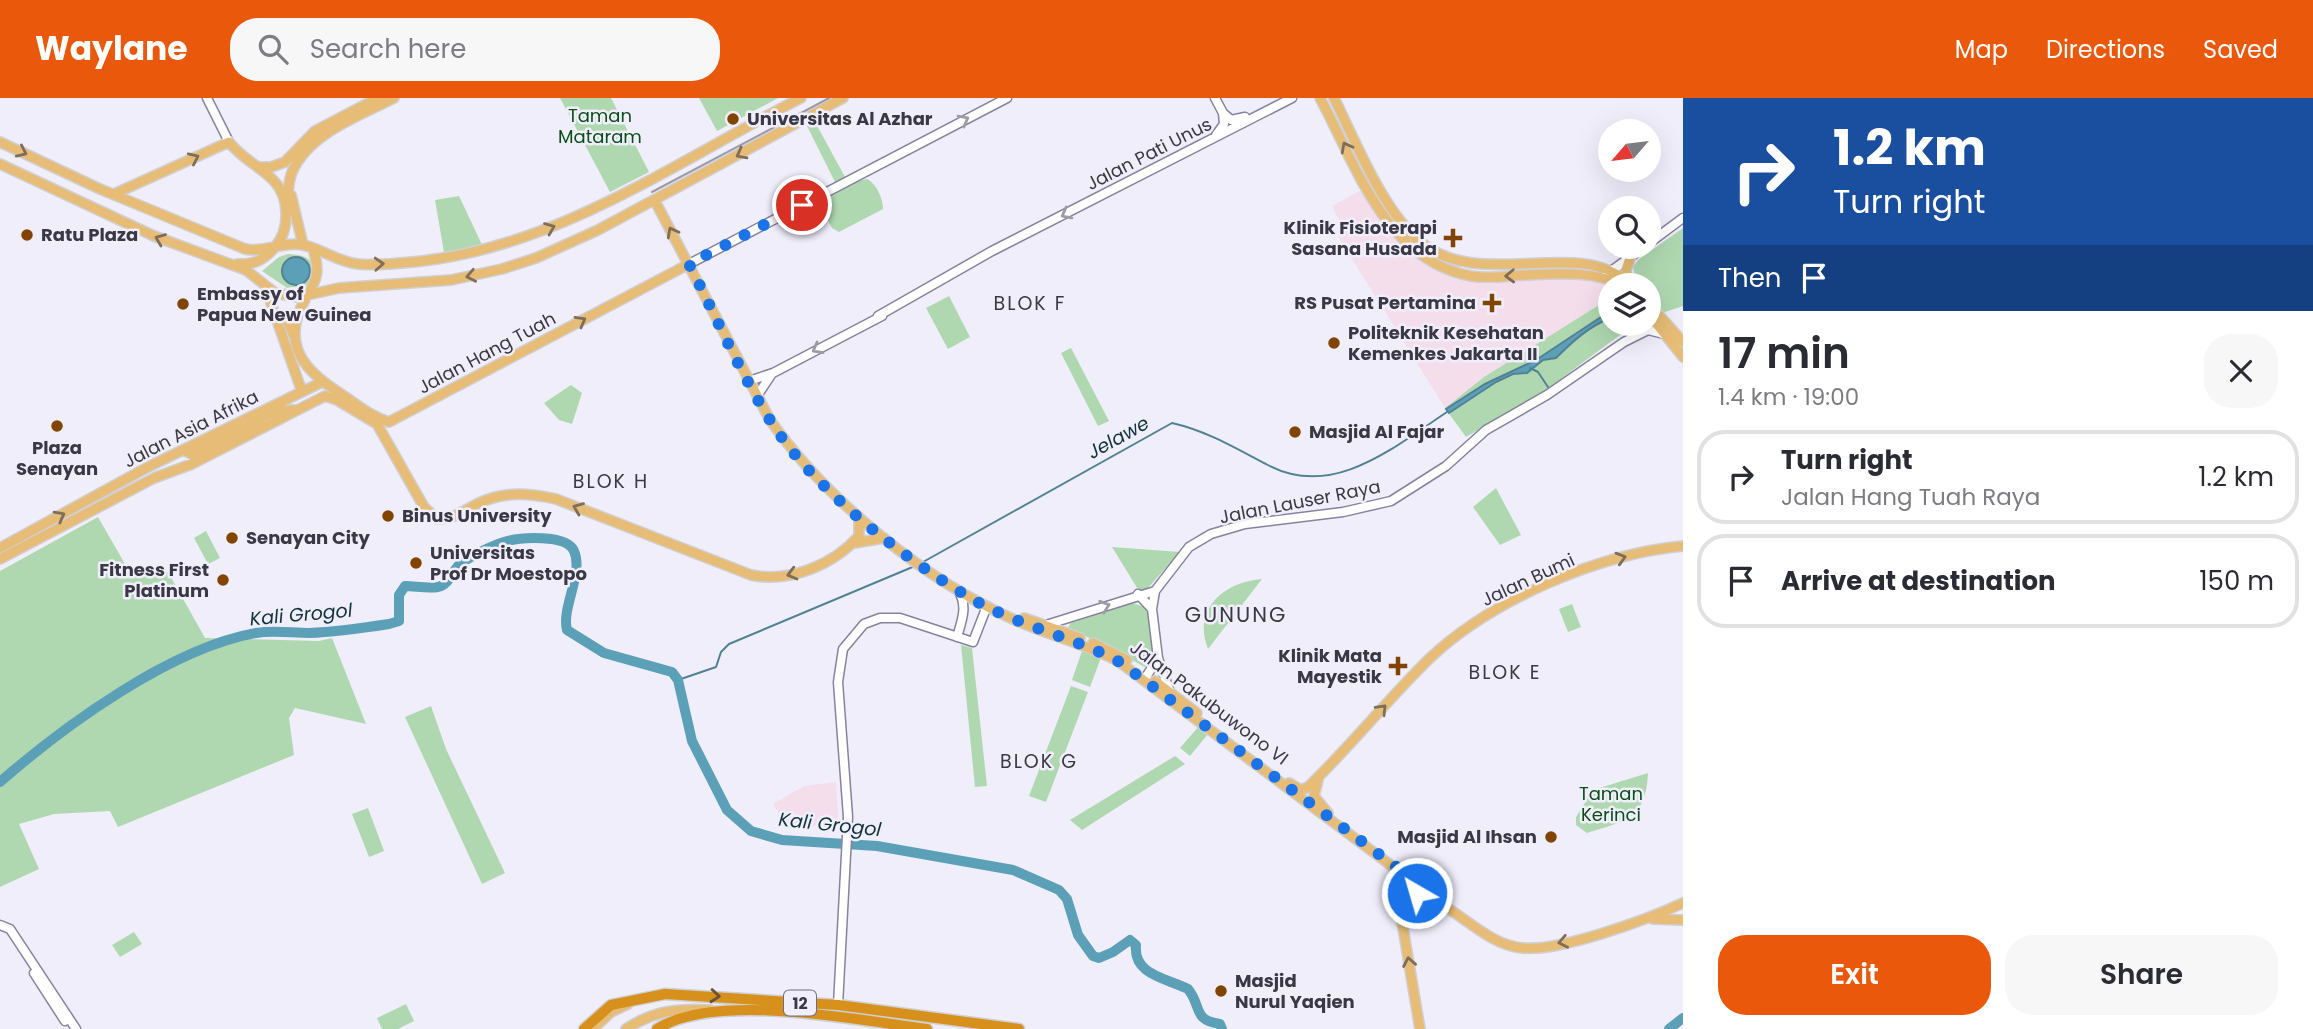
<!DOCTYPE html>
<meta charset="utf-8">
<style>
body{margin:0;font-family:Poppins,sans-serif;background:#f7f7f7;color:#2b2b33;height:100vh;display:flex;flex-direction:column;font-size:26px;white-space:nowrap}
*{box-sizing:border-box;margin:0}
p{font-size:23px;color:#7c7c81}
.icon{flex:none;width:38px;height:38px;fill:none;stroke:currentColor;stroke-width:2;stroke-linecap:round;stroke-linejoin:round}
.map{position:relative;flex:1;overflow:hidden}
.sheet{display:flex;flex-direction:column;background:#fff;width:630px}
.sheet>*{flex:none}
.hud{background:#1a4fa0;color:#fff;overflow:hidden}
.needle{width:46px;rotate:242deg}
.tools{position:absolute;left:1598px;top:21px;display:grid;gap:14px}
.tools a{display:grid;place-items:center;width:63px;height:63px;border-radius:50%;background:#fff;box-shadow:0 7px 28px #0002;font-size:35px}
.pin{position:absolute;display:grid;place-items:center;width:60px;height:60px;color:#fff;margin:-30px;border:4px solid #fff;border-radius:50%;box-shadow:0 2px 7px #0007}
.me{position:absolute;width:77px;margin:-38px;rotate:322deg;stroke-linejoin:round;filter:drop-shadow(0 0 5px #0008)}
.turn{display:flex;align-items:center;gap:24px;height:147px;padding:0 35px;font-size:32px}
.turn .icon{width:91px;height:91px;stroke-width:2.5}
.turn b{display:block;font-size:49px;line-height:60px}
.then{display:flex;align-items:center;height:66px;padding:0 35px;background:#0003;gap:14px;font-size:26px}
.round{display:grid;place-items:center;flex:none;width:74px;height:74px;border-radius:28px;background:#f7f7f7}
.head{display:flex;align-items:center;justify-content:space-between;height:119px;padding:0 35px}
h1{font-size:42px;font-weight:600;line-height:52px}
.primary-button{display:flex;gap:14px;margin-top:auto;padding:14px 35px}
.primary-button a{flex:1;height:80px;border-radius:28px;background:#ea580c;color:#fff;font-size:28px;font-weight:600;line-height:80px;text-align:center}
.primary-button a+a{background:#f7f7f7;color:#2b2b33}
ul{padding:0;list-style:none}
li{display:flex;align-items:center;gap:21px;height:94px;margin:0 14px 10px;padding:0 21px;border:4px solid #e1e1e2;border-radius:28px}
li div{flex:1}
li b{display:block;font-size:26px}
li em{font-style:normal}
header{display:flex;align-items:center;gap:42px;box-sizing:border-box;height:98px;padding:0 35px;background:#ea580c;color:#fff}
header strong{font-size:33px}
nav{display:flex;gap:38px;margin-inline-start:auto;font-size:24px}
.search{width:490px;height:63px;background:#f7f7f7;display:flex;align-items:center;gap:18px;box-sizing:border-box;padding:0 24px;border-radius:28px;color:#7c7c81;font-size:26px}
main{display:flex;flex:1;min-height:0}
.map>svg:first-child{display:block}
.medical{fill:#f5deec}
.green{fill:#afd8b0}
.water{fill:#5ca0b8;stroke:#528195;stroke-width:2}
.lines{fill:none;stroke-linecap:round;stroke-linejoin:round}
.stream{stroke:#528195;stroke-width:2}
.river{stroke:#5ca0b8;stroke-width:10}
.secondary-casing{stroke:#87829f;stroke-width:11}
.primary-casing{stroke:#d0cfd2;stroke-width:12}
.highway-casing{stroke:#d0cfd2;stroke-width:13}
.secondary{stroke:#fff;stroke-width:8}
.primary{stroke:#e6bc76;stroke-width:9}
.highway{stroke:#d6901b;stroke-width:10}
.rail{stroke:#9c9aa7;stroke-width:2}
.oneway{stroke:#9c9ca2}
.oneway2{stroke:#7f6d58}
.oneway3{stroke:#695238}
.route{stroke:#1a73e8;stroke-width:12;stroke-dasharray:0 21.6}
.poi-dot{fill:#814500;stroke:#f0eefb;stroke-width:2.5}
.labels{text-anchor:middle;stroke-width:5;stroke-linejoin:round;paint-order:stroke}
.shield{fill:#f0eefb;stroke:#716f7b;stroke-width:2}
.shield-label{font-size:16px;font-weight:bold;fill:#3a3844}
.park-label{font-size:18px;fill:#094e17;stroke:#f0eefb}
.poi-label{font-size:18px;font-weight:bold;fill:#3a3844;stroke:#f0eefb;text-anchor:start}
.street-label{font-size:18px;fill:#3a3844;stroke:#f0eefb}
.neighbourhood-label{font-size:19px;letter-spacing:2px;fill:#3a3844;stroke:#f0eefb}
.water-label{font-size:19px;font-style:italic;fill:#11323d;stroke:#f0eefb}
.quarter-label{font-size:21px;letter-spacing:2px;fill:#3a3844;stroke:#f0eefb}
</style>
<header>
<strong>Waylane</strong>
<div class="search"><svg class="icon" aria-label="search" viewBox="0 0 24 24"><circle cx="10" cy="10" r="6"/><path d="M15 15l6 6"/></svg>Search here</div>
<nav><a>Map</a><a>Directions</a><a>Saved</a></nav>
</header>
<main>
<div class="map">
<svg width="1683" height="931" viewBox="0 0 1683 931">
<rect width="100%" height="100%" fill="#f0eefb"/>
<path class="medical" d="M1365 90 1396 141 1414 156 1496 182 1563 180 1597 183 1610 189V200L1484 279 1445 310 1337 137 1344 132 1332 108Z
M836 684 839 730 786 726 773 706 804 688Z"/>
<path class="green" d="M560 0H611L649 74 610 94Z
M699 0H778L717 33Z
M815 24 845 79 835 84 807 28Z
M867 81C877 86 883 101 883 111L839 134 832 130 821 109 824 101 858 83Z
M459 98 484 151 445 160 435 102Z
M1683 130V208L1662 215 1649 200 1648 187H1637L1633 169 1638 162Z
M288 156C302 157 310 158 315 171L309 187 287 190 262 173 279 159Z
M949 198 970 239 948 251 926 210Z
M1610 200V226H1635L1540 296 1466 339 1445 310 1484 279Z
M1071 250 1109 323 1098 328 1061 255Z
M571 287 582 295 572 326 559 322 544 305Z
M1496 390 1521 437 1500 447 1473 409Z
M98 419 129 473 168 474 205 540 319 543 332 540 366 626 295 610 289 620 294 657 118 729 110 713 54 716 19 726 39 771 0 789V473Z
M206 433 220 460 208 466 194 440Z
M1112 449 1180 454 1146 492 1139 493Z
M1262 481 1208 551C1192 511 1224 484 1262 481Z
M1133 505 1144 509C1154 526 1154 546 1151 565L1145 569 1068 529 1071 525Z
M1572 506 1581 529 1568 534 1559 511Z
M961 547 972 550 987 688 975 689Z
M1083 550 1102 557 1090 589 1072 582Z
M1071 588 1088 594 1046 704 1029 698Z
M431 608 446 651 505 775 482 786 405 619Z
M1199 628 1208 636 1190 658 1180 650Z
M1175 658 1185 666 1082 732 1070 722Z
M1648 675C1646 721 1625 723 1587 735L1576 727V719L1593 692Z
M368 710 384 753 369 759 352 716Z
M134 834 142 846 120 859 112 847Z
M406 906 414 923 398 931H382L377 920Z"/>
<path class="water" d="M282 173a14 14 0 1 1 28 0a14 14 0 1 1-28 0Z
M1610 213V220C1588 229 1572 244 1556 260L1543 262 1527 275 1513 276 1496 284 1449 315 1446 311 1485 286 1536 262Z"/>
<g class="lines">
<path class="stream" d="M1530 270 1538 274 1548 289
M923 464 1172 325C1207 333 1235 350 1266 366 1332 403 1394 349 1447 314
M678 582 716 569 721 554 729 546 915 468"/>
<path class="river" d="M0 684C64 628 171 550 256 535 273 532 292 535 309 535 335 534 363 530 389 526L399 523V497L405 488C415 488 428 491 438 489 450 486 452 473 460 466 471 458 491 448 504 444 520 439 567 436 574 453 584 475 561 510 567 532L604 555 672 574 678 582 692 643 727 712 751 733 782 742 877 748 1013 772 1059 792 1067 801 1078 837 1093 858 1099 860 1113 854 1130 842 1136 847C1133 877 1166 880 1188 891 1202 908 1192 922 1220 926L1222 931
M1669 931 1683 920"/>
<defs>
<path id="secondary" d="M207 0 229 44
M1215 0 1223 15 1224 26 1216 37
M1223 15 1231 22 1245 19
M1648 146 1683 120
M689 166 1007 0
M1607 176 1644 149
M878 218 992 153 1292 0
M749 283 773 275 882 218
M757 298 771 277
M1138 496 1152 511
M1046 527 1155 493
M957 539C962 522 968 508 958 492
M1144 582 1158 560
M1170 594 1158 560 1152 511 1155 493 1189 449 1211 436 1245 426 1343 414 1391 403 1446 368 1486 332 1547 297 1624 244 1648 232 1664 236
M0 827 10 831 76 931
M34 875 65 923
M838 907 848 719 838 584 843 551 864 526 880 520H900L973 544 987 508"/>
<path id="primary" d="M1320 0C1356 67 1386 163 1471 178 1488 181 1507 178 1524 177 1554 176 1594 172 1620 187
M1334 0C1356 44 1381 109 1418 142 1478 196 1581 136 1630 187
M0 44 100 91 245 151C265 155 283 143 303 147 322 151 338 164 358 166 379 168 401 165 422 163 561 147 679 62 801 0
M0 66 154 138 246 172 275 195 298 199 339 190 451 182 502 171 536 160 598 132 843 0
M258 69H271L285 64 315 33 378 0
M114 96 229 44C242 61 260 68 274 83 290 100 290 132 275 149 264 162 254 167 237 166
M291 97 303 147
M655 103 770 322C826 402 926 483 1015 522 1049 537 1085 546 1118 563L1452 813C1473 827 1496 848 1523 850 1559 854 1649 821 1683 805
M287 107C288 96 288 84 292 74 309 35 359 18 394 0
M313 151C325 186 306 190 297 220 286 260 318 281 347 300 360 309 373 319 389 324L689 166
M1627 183 1626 172 1631 157
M266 191 301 291
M1648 205 1683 244
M1648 215 1683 259
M278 219H286L293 236
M184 352 193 357 271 315 280 312H294
M854 445 884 440
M0 450 148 369 322 284
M0 461 154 380 192 366 325 298 337 302 377 326 424 409 437 421C454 422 464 412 479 405 505 393 529 395 556 401L751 477C790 485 833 467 859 438V419
M1024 520 1080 540
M1093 545 1127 562
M1155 583 1197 615
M1318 682 1314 698 1328 715
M1289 685 1301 692 1308 689C1351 648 1387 602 1429 561 1491 502 1598 456 1683 448
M1409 784 1415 791 1417 800 1402 824 1420 931
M1653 821 1683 822
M593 931 611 914 628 906
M626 931C653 913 678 910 710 912"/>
<path id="highway" d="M584 931 611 907 665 896 838 907 1019 931
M657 931C716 893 857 922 927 931"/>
</defs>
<use href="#secondary" class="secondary-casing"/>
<use href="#primary" class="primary-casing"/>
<use href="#highway" class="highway-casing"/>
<use href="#secondary" class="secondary"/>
<use href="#primary" class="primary"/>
<use href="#highway" class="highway"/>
<path class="rail" d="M652 94 829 0"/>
</g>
<defs><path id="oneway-chevron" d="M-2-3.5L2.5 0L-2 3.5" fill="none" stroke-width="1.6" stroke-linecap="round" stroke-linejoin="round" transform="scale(1.75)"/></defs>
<g class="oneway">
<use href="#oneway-chevron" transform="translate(964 22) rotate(-28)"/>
<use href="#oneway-chevron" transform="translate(1066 116) rotate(152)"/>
<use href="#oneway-chevron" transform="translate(817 251) rotate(151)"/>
<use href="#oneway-chevron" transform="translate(1105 508) rotate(-19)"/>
</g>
<g class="oneway2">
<use href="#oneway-chevron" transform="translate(1346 49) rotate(-118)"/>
<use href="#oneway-chevron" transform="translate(22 54) rotate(25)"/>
<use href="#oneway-chevron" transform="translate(741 56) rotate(152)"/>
<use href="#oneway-chevron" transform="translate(194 60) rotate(-25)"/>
<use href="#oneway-chevron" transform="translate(550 130) rotate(-22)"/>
<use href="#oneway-chevron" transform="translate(672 134) rotate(-118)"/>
<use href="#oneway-chevron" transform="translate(160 141) rotate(-158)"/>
<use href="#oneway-chevron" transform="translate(379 166) rotate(-3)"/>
<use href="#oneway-chevron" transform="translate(471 178) rotate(169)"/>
<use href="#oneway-chevron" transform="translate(1510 178) rotate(178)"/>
<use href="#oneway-chevron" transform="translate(581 223) rotate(-29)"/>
<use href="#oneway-chevron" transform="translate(578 410) rotate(-158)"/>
<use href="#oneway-chevron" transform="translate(60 418) rotate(-28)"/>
<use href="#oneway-chevron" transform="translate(1621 460) rotate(-16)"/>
<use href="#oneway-chevron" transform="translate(792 476) rotate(165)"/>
<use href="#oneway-chevron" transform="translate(1382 611) rotate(-46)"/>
<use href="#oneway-chevron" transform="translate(1563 844) rotate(169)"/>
<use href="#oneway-chevron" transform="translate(1409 864) rotate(-100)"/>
</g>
<use class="oneway3" href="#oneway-chevron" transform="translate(715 898) rotate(5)"/>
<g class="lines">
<path class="route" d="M802 107 689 166C716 218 739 273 770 322 811 389 901 458 967 498 1015 527 1070 538 1118 563L1399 771 1417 795"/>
</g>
<g class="poi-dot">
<circle cx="733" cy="21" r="7"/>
<circle cx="27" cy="137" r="7"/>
<path d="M1449.5 129.5h7v7h7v7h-7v7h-7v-7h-7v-7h7z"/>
<path d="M1488.5 194.5h7v7h7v7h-7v7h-7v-7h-7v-7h7z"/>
<circle cx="183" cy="206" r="7"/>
<circle cx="1334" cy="245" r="7"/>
<circle cx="57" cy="328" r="7"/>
<circle cx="1295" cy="334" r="7"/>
<circle cx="388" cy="418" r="7"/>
<circle cx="232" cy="440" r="7"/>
<circle cx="416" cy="465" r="7"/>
<circle cx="223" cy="482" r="7"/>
<path d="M1394.5 557.5h7v7h7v7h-7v7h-7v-7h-7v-7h7z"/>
<circle cx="1551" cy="739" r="7"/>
<circle cx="1221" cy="893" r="7"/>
</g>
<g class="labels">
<rect class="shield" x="784" y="892.5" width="32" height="25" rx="5"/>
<g class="shield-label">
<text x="800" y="911">12</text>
</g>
<g class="park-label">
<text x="600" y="24">Taman<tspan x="600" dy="21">Mataram</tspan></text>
<text x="1611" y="702">Taman<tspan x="1611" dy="21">Kerinci</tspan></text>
</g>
<g class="poi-label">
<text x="747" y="27">Universitas Al Azhar</text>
<text x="1437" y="136" text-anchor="end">Klinik Fisioterapi<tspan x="1437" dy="21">Sasana Husada</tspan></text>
<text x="41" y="143">Ratu Plaza</text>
<text x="197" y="202">Embassy of<tspan x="197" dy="21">Papua New Guinea</tspan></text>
<text x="1476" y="211" text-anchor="end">RS Pusat Pertamina</text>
<text x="1348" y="241">Politeknik Kesehatan<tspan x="1348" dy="21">Kemenkes Jakarta II</tspan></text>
<text x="1309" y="340">Masjid Al Fajar</text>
<text x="57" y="356" text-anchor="middle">Plaza<tspan x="57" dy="21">Senayan</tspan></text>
<text x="402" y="424">Binus University</text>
<text x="246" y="446">Senayan City</text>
<text x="430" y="461">Universitas<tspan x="430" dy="21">Prof Dr Moestopo</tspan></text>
<text x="209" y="478" text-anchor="end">Fitness First<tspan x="209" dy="21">Platinum</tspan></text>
<text x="1382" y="564" text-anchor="end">Klinik Mata<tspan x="1382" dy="21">Mayestik</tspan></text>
<text x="1537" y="745" text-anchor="end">Masjid Al Ihsan</text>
<text x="1235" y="889">Masjid<tspan x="1235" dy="21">Nurul Yaqien</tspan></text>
</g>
<g class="street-label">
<text transform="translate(1149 56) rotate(-27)" y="6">Jalan Pati Unus</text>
<text transform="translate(487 255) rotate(-28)" y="6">Jalan Hang Tuah</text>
<text transform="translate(191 331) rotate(-27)" y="6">Jalan Asia Afrika</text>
<text transform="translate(1300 404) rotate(-11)" y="6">Jalan Lauser Raya</text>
<text transform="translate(1528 482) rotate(-25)" y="6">Jalan Bumi</text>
<text transform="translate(1209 605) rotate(37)" y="6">Jalan Pakubuwono VI</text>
</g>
<g class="neighbourhood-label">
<text x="1030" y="212">BLOK F</text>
<text x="611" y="390">BLOK H</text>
<text x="1505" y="581">BLOK E</text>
<text x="1039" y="670">BLOK G</text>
</g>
<g class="water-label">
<text transform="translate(1118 339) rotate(-29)" y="7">Jelawe</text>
<text transform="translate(301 516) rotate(-5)" y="7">Kali Grogol</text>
<text transform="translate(830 726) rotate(6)" y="7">Kali Grogol</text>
</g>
<g class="quarter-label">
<text x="1236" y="524">GUNUNG</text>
</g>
</g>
</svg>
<div class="tools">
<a><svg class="needle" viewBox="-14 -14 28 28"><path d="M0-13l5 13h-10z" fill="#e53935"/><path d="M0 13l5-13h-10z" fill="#7c7c81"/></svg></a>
<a><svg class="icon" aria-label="search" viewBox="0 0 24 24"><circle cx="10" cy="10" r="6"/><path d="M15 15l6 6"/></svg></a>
<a><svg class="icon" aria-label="layers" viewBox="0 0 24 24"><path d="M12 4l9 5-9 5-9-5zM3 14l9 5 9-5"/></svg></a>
</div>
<div class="pin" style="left:802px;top:107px;background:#d93025"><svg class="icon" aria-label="arrive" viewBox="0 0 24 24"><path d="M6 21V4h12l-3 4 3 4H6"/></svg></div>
<svg class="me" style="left:1417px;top:795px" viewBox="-20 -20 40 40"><circle r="17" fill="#1a73e8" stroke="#fff" stroke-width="3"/><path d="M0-11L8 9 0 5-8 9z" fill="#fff"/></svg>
</div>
<section class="sheet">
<div class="hud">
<div class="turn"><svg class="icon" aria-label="right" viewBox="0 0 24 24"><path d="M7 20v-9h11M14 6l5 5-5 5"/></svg><div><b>1.2 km</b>Turn right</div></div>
<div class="then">Then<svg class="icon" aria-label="arrive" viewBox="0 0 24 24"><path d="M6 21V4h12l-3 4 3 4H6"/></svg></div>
</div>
<div class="head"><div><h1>17 min</h1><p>1.4 km · 19:00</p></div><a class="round"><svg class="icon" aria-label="close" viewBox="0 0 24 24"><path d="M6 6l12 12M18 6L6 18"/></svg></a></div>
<ul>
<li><svg class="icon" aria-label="right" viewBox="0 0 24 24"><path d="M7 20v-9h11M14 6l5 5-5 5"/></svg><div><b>Turn right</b><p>Jalan Hang Tuah Raya</p></div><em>1.2 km</em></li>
<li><svg class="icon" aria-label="arrive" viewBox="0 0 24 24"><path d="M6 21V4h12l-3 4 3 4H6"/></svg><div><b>Arrive at destination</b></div><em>150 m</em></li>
</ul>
<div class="primary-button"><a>Exit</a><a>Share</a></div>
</section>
</main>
